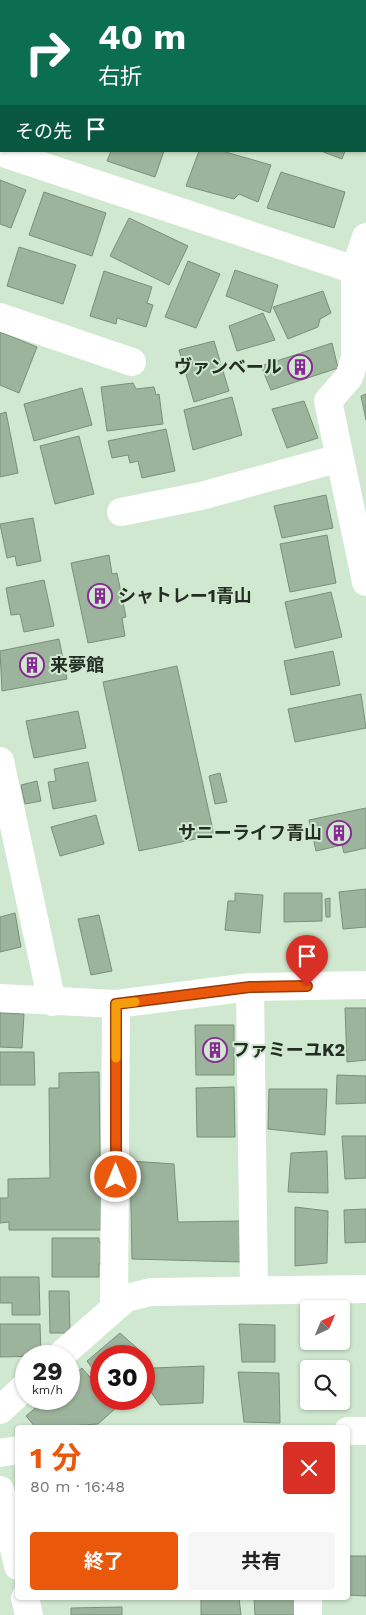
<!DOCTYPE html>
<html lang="ja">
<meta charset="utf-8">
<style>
body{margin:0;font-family:"Work Sans","Noto Sans JP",sans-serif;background:#f6f6f6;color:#222;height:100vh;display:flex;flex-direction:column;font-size:19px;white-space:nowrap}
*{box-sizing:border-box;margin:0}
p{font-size:16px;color:#767676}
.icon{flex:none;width:28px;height:28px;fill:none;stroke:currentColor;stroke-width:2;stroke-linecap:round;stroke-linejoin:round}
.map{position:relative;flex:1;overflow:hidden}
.side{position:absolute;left:15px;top:1425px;width:335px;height:175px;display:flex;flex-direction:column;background:#fff;border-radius:5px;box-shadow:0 1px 4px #0004}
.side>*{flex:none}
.top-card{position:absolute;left:0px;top:0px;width:366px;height:152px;box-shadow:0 1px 4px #0004;background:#0b6e4f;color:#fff;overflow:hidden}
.needle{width:32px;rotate:44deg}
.fabs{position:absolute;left:300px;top:1300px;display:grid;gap:10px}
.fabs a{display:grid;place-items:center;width:50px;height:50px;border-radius:5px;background:#fff;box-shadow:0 1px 4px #0004;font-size:25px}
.speed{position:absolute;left:15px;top:1345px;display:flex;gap:10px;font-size:25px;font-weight:700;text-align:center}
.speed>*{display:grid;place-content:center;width:65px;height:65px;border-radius:50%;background:#fff;box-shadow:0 1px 4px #0004;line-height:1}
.speed small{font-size:12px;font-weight:400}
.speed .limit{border:8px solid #d22;background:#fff;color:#111}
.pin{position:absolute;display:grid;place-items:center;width:42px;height:42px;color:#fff;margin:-51px -21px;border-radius:50% 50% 50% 0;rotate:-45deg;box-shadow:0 0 5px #0007}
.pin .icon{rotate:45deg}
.me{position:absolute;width:55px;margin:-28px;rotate:0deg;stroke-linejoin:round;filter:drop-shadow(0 0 4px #0008)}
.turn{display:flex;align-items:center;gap:18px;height:105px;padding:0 15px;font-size:22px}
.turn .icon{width:65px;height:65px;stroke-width:2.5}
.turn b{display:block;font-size:35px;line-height:42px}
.then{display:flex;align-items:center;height:48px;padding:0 15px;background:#0003;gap:10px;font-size:19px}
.round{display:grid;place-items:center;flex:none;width:52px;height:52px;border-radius:5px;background:#f6f6f6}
.overview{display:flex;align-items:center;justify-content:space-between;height:85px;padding:0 15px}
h1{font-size:30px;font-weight:700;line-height:38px;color:#ea580c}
.button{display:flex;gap:10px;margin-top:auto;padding:10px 15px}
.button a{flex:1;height:58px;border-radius:5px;background:#ea580c;color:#fff;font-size:20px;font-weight:700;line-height:58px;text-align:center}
.button a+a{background:#f6f6f6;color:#222}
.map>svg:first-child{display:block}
.building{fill:#9cb39c;stroke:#798f79}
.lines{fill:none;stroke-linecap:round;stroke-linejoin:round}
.minor{stroke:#fff;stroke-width:28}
.route-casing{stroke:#983908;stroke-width:12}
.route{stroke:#ea580c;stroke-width:9}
.slow{stroke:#f59e0b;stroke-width:9}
.labels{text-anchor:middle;stroke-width:4;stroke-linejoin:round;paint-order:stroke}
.poi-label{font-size:18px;font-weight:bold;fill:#242d24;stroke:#d0e8cf;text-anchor:start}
</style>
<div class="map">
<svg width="366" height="1615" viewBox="0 0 366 1615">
<rect width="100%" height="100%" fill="#d0e8cf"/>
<path class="building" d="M117 0H165L164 1Z
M189 0H242L245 1H189Z
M0 11H1V54H0Z
M365 34 366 35V86H365Z
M0 78 1 79V114L0 113Z
M111 151H164L155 177 107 161Z
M199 151H222L271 165 258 202 239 194 234 199 186 186Z
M321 151H345L342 159Z
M281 172 345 192 334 228 267 208Z
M0 180 26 190 11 228 0 224Z
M44 192 106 213 92 256 29 235Z
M129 218 188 246 169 285 110 256Z
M19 247 76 265 63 304 7 286Z
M188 261 220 274 196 328 165 317Z
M235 270 278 285 270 313 226 296Z
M104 271 152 287 147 303 153 305 146 327 117 318 116 324 90 316Z
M323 291 331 313 320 319 318 327 288 339 273 307Z
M263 313 275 340 237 351 229 326Z
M0 332 37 347 19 393 0 385Z
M214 341 229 391 194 402 179 350Z
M332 343 338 368 271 390 261 366Z
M133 383 136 389 154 387 156 395 159 394 163 424 107 431 101 387Z
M82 388 92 425 34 441 24 404Z
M366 394V420L361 396Z
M232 397 242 435 193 450 184 410Z
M304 401 318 438 287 448 272 409Z
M6 412 18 473 0 477V414Z
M166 429 175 471 142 478 138 461 130 463 128 455 112 458 108 441Z
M79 436 94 494 55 504 40 446Z
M326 495 333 528 282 538 274 506Z
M33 518 41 561 17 566 15 556 7 558 0 524Z
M327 535 336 583 290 592 280 544Z
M109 555 112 574 117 573 126 617 122 618 125 636 88 643 71 563Z
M44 580 54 626 24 632 20 614 11 615 6 588Z
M331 592 342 637 295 648 285 602Z
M59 639 67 679 2 691 0 651Z
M333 651 340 685 291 695 284 661Z
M177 666 214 835 139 851 103 682Z
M361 694 366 728 295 742 288 709Z
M78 711 86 748 34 758 26 721Z
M88 762 96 801 53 809 48 782 56 781 54 769Z
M220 773 227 802 215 804 209 776Z
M37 781 41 801 25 804 21 785Z
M366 808V848L344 853 342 845 316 851 309 820Z
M96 815 104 844 60 856 51 827Z
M366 889V927L343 929 339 892Z
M235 893 263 895 260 933 225 930 228 901H235Z
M284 893H322V921L284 922Z
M330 898V917H326L325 899Z
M15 913 21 947 0 952V917Z
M99 915 112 971 91 975 78 919Z
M345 1008H366V1060L347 1062Z
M0 1013 24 1014 22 1048 0 1047Z
M195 1025H234V1075H196Z
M0 1052H34L35 1085H0Z
M99 1072 101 1230H9V1222L0 1223V1198H8V1179L50 1178 49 1088H59V1073Z
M337 1075 366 1076V1103L336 1104Z
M234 1087 235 1137H197L196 1088Z
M269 1089H327L325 1135 268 1129Z
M342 1136H366V1178L345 1179Z
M327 1151 328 1193 288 1192 291 1153Z
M130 1161 174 1164 178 1222 240 1221 242 1262 132 1259Z
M295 1207 328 1211 327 1263 295 1266Z
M366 1209V1242L345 1243 344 1210Z
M52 1238H99V1242H104V1263L99 1264V1277H52Z
M0 1277H39L40 1315H12V1303H0Z
M49 1291H69L70 1333H50Z
M0 1324H40L41 1356 0 1357Z
M239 1324 275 1325V1362H242Z
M120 1333 138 1349 136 1356H101V1380L87 1361Z
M204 1366 203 1403 160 1405 151 1392 153 1368Z
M82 1368 101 1390V1399H109L116 1408 98 1424 36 1428 26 1416 46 1399H69V1379Z
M238 1372 279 1373 280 1423 244 1422Z
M348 1556H366V1596L348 1595Z
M239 1598 241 1615H201V1599Z
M254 1598H297L296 1615H255Z
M122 1607V1615H71V1608Z"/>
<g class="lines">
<path class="minor" d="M36 0 40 1
M365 112 366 113
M0 152 355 270
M366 237 355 270V358L349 377 328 401 366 582
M0 317 132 362
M121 512 201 496 340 458
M0 761 52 1002
M250 987 254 1290
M0 998 116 1004 250 987 366 985
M114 1308 116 1004
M60 1356 126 1298 151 1292 366 1289
M0 1410 26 1386
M348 1431H366
M0 1453 18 1450
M0 1490 18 1566
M25 1598 29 1615
M308 1615V1598"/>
</g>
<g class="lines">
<defs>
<path id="route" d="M116 1177V1004L250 987 307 986"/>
</defs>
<use href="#route" class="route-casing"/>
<use href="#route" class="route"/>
<path class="slow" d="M116 1058V1004L135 1002"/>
</g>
<defs>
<symbol id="building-ring" viewBox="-11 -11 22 22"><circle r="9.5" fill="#d0e8cf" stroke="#872994" stroke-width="1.5"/><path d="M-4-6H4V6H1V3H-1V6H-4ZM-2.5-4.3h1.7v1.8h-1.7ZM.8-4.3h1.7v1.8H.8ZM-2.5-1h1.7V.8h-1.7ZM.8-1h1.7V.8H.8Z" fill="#872994"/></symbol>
</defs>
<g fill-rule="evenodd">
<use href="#building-ring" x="286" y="353" width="28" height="28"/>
<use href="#building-ring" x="86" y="582" width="28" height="28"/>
<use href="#building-ring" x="18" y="651" width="28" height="28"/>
<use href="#building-ring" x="325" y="819" width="28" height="28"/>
<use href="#building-ring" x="201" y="1036" width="28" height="28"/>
</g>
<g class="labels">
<g class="poi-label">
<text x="282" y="373" text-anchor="end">ヴァンベール</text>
<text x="118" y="602">シャトレー1青山</text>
<text x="50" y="671">来夢館</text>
<text x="322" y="839" text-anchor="end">サニーライフ青山</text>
<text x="232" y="1056">ファミーユK2</text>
</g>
</g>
</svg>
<div class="fabs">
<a><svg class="needle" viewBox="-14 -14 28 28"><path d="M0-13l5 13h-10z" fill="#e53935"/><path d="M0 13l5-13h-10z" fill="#767676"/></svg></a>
<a><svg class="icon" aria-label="search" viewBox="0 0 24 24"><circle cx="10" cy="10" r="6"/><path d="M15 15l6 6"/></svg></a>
</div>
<div class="speed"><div>29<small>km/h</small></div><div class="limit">30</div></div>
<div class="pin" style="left:307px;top:986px;background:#d93025"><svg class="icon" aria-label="arrive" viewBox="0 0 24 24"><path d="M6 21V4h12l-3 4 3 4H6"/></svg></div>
<svg class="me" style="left:116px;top:1177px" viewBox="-20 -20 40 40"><circle r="17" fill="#ea580c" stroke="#fff" stroke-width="3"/><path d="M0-11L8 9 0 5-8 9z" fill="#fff"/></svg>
<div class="top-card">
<div class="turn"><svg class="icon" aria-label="right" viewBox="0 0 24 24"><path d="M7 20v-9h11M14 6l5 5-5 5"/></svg><div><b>40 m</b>右折</div></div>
<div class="then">その先<svg class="icon" aria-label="arrive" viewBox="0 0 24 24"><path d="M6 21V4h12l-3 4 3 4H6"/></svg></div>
</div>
<section class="side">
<div class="overview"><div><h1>1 分</h1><p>80 m · 16:48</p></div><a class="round" style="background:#d93025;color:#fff"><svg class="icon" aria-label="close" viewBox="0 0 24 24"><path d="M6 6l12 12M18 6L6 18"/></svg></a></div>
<div class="button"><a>終了</a><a>共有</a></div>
</section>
</div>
